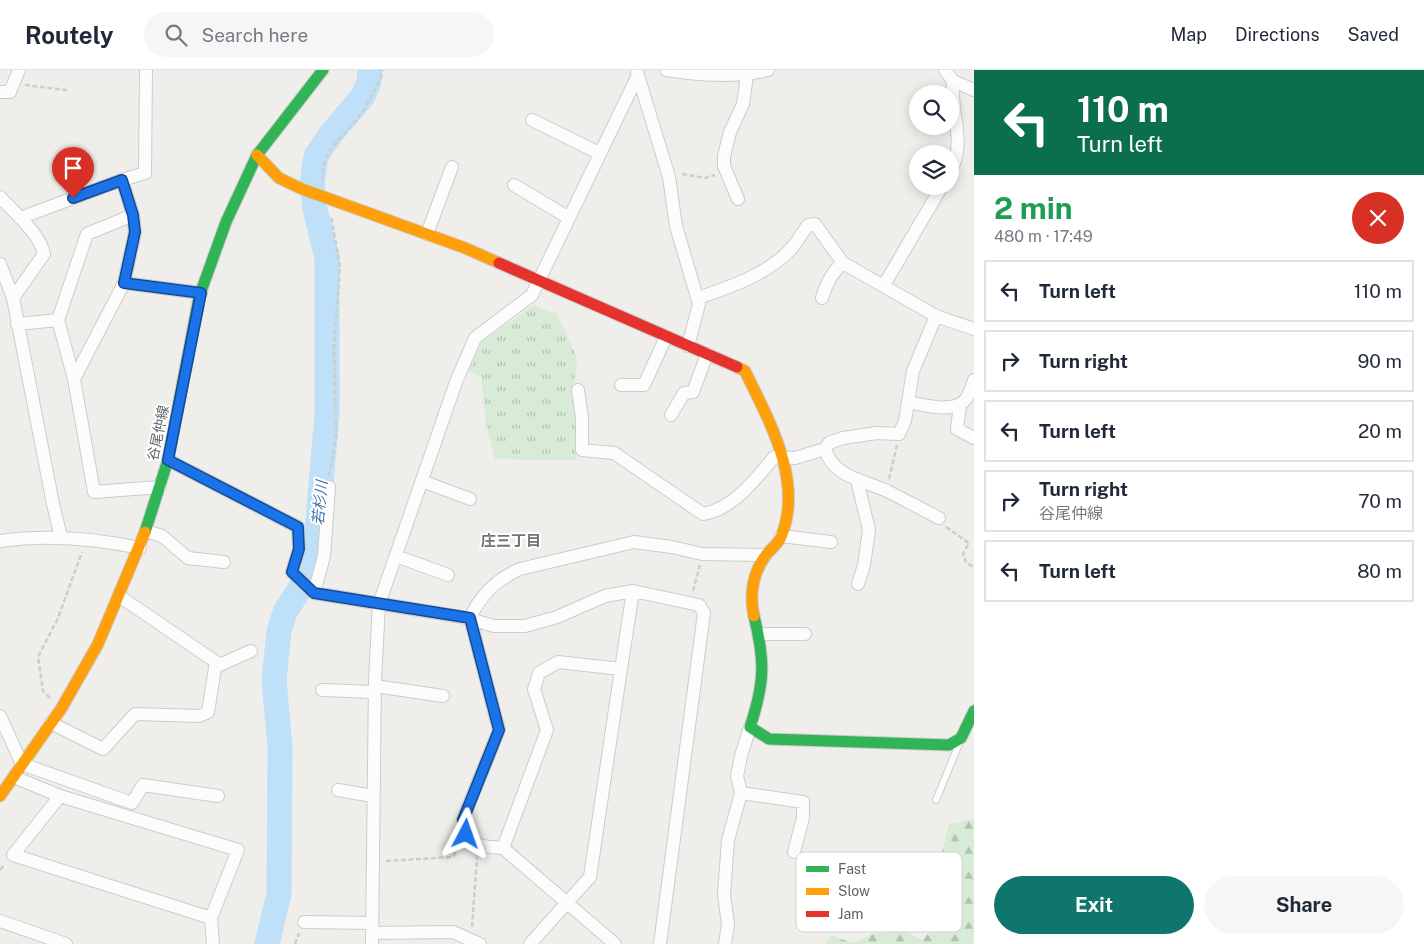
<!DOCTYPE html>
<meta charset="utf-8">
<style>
body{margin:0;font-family:"Public Sans","Noto Sans JP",sans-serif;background:#f6f6f7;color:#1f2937;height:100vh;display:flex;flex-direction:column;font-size:19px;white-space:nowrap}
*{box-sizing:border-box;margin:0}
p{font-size:16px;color:#747a83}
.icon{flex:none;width:28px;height:28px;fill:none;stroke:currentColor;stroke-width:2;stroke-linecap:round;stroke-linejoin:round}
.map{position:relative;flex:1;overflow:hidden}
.drawer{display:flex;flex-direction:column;background:#fff;width:450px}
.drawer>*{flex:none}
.top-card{background:#0b6e4f;color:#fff;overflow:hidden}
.buttons{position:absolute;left:909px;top:15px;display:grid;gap:10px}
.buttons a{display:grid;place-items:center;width:50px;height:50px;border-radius:50%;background:#fff;box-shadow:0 2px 12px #0003;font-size:25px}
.pin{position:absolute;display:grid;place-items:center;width:42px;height:42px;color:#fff;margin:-51px -21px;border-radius:50% 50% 50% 0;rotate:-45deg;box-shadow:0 0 5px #0007}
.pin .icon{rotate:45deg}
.me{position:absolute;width:55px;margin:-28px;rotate:4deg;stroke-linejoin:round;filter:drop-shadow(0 0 4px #0008)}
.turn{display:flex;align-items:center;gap:18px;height:105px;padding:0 20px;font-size:22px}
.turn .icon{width:65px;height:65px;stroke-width:2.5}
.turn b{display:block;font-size:35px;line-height:42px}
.round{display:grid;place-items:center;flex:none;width:52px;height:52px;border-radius:26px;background:#f6f6f7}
.summary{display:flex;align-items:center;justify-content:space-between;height:85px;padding:0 20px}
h1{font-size:30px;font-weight:700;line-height:38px;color:#1e9e55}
.button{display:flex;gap:10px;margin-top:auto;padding:10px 20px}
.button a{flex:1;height:58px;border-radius:30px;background:#0f766e;color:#fff;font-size:20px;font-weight:700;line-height:58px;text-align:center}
.button a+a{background:#f6f6f7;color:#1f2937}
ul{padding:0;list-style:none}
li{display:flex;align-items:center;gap:15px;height:62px;margin:0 10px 8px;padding:0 10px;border:2px solid #e0e1e3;border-radius:0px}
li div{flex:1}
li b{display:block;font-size:19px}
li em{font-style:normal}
header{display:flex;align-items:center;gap:30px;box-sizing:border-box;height:70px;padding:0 25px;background:#fff;border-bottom:1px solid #e0e1e3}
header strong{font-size:24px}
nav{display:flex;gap:28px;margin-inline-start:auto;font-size:18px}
.search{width:350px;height:45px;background:#f6f6f7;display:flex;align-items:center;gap:12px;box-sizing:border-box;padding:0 18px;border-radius:28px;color:#747a83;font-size:19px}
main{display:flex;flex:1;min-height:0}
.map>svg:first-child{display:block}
.grass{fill:url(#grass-tufts)}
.forest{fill:url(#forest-firs)}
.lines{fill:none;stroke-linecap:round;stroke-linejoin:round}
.river{stroke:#bfe0f9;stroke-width:25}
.lane-casing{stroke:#cbcccc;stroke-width:8}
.street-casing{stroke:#cbcccc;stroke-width:14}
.fast-casing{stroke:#cacacb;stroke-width:13}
.slow-casing{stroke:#cacacb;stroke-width:13}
.jam-casing{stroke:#cacacb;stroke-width:13}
.path{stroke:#cacfcc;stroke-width:2.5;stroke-dasharray:5 2.5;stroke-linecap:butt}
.lane{stroke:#fdfcfc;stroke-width:6}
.street{stroke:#fdfcfc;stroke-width:12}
.fast{stroke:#30b455;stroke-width:11}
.slow{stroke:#ff9f0a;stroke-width:11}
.jam{stroke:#e5322d;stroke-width:11}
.route-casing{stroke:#114b97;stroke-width:12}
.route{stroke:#1a73e8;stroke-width:9}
.labels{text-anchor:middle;stroke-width:4;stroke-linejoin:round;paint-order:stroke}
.street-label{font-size:14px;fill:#5f6368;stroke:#fff}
.water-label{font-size:15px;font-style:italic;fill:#4174aa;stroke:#fff}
.neighbourhood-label{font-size:15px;font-weight:bold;fill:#70757a;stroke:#fff}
.key{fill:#fff;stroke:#cfd0d2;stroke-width:1}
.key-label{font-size:14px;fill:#5f6368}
</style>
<header>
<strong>Routely</strong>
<div class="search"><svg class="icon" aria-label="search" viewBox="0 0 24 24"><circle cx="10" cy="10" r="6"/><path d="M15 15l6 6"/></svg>Search here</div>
<nav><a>Map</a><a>Directions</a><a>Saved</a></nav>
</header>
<main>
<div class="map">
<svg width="974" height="874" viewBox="0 0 974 874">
<defs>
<pattern id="grass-tufts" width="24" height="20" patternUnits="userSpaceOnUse" patternTransform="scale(1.25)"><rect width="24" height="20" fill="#d8ebd6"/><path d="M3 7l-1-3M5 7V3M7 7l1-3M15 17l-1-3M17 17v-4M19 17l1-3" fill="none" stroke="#b2c2b1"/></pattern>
<pattern id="forest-firs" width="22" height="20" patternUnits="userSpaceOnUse" patternTransform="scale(1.25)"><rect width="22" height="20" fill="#d8ebd6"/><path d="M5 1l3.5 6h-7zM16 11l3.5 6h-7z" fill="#b2c2b1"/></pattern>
</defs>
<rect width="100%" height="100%" fill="#efeeea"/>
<path class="grass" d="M534 235 557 244 577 288 574 323 579 347 576 390 495 389 486 354 481 307 469 301 481 272Z"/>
<path class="forest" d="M974 749V874H825L831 865 852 873 873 864 902 860 923 870 944 843 940 789 949 754Z"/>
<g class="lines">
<path class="river" d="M267 874 279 824 280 677 274 610 279 562 285 542 308 506 317 461 327 345V188L315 139 312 114 316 86 331 64 363 26 369 12 370 0"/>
<defs>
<path id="lane" d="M936 730 959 674"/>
<path id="street" d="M146 0 145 103 122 110 133 145 135 162 124 213 201 223
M666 0C700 5 735 8 768 0
M945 0 953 11 974 20
M637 2 669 107 676 156 699 234 688 276
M0 22H10L19 0
M532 50 599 83
M950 103C967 70 950 45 953 11
M514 115 569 148
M0 127C13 141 41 165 44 184L13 228 53 434 61 467
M738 129 724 96V86L730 62 743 34 747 5
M20 148 122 110
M427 164 452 97
M0 194 13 228
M884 215 942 116
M698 228C730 217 766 205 790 180 797 172 802 163 808 155L815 154 843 193 936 246 974 259
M822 228C826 214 832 202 843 193
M58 250 87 164 133 145
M17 254 58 250 74 309 94 422 160 417
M74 309 124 213
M621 315H644L666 267
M578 320 582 347V380L614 383 703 444C732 440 756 409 774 387L795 388 825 379 829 373 843 368 877 363 899 364 905 351 913 301 936 246
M908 332C923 335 955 344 966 329 970 324 972 316 974 310
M960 335 957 359 974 368
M671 345 684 323 693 322 707 284
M825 379C833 407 863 410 887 421 905 430 922 439 939 448
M168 390 298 457 299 479 292 502 314 523 462 547 494 556H525L557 547 605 526 633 521 699 535 704 543 660 874
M857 410 869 460 864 495 858 514
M422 411 470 429
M146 461 162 466 188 488 224 492
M781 466 831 472
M0 471C48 464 93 468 140 478
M396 486 448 505
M314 523 324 486 329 417
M759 564H805
M215 597 251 581
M375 616 443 626
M322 620 374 622
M0 646 22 694 132 733 143 715 218 726
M51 653 103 679 135 644 199 646 208 642 216 592 119 526
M14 707 60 726
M338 720 373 726
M741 723 803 732V748L794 782
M503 778C477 776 468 778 463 749L499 660 470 548C480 526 497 509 520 499L634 472 672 477 702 484 766 485
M211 848 13 785 60 726 238 780 211 848 213 874
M0 851 66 874
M304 852 372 853
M372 863 453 862 480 874
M372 874 375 610 379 534 456 312 475 268 532 225 637 7
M530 874 590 807 621 599
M615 874 503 778 547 660 534 619 539 603 558 592 621 599 633 521
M725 874 728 854 724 825 728 770 741 723 737 706 741 686 750 657"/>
<path id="fast" d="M145 462 168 390 199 227 226 152 257 85 323 0
M754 546C765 591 765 612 750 657L769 669 949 675 961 668 974 641"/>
<path id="slow" d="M257 85 279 108 302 119 465 178 499 193
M737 297 745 301C769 351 804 411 781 467 778 474 771 479 766 485 753 502 749 525 754 546
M0 726 61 639 98 574 145 462"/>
<path id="jam" d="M499 193 737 297"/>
</defs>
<use href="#lane" class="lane-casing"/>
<use href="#street" class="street-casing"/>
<use href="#fast" class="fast-casing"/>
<use href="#slow" class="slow-casing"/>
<use href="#jam" class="jam-casing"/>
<path class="path" d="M25 15 67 20
M682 104 705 108 715 105
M322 111C323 75 342 71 360 45 369 34 374 19 381 7L382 0
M329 406 336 368 334 276 340 197 331 145
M889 409 897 375
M946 457 969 473 963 484 966 493 974 497
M693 521 700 495
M50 628 43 621 38 587 58 548 82 482
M386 791 453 787 459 776
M0 800 5 794
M472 857 477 787
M295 874 299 863"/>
<use href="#lane" class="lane"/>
<use href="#street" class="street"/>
<use href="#fast" class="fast"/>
<use href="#slow" class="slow"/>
<use href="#jam" class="jam"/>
</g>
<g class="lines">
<defs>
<path id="route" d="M73 128 122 110 133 145 135 162 124 213 201 223 168 390 298 457 299 479 292 502 314 523 470 548 499 660 463 750 466 764"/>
</defs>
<use href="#route" class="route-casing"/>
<use href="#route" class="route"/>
</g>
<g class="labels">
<g class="street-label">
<text transform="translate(158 363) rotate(-78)" y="5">谷尾仲線</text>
</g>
<g class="water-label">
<text transform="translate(320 433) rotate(-85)" y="5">若杉川</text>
</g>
<g class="neighbourhood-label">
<text x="511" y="476">庄三丁目</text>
</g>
</g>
<rect x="796" y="782" width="166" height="80" rx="8" class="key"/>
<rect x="806" y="796" width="23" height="6" fill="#30b455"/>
<rect x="806" y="818" width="23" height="7" fill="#ff9f0a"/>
<rect x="806" y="841" width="23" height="6" fill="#e5322d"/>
<g class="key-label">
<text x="838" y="804">Fast</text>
<text x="838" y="826">Slow</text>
<text x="838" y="849">Jam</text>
</g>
</svg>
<div class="buttons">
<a><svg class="icon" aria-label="search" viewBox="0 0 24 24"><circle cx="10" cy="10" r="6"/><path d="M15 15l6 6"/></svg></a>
<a><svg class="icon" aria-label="layers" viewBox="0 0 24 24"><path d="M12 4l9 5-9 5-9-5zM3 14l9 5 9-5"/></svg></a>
</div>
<div class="pin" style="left:73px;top:128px;background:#d93025"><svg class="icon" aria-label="arrive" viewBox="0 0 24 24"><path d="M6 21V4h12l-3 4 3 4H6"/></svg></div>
<svg class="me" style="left:466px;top:764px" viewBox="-20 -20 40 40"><path d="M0-17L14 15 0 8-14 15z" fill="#1a73e8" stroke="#fff" stroke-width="4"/></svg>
</div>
<section class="drawer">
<div class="top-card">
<div class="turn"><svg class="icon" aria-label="left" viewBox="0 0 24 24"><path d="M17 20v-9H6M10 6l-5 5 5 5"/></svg><div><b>110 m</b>Turn left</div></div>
</div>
<div class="summary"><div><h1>2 min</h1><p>480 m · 17:49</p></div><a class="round" style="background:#d93025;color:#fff"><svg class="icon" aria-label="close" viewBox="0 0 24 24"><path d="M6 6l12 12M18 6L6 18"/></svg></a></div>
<ul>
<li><svg class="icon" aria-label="left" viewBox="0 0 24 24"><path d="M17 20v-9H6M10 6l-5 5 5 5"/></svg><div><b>Turn left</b></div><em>110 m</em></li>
<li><svg class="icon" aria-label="right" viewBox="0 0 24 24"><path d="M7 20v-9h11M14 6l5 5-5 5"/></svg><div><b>Turn right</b></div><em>90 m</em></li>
<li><svg class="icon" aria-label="left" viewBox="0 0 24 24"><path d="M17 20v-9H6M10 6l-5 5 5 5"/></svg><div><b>Turn left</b></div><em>20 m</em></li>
<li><svg class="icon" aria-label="right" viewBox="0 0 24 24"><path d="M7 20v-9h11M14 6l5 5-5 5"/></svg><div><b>Turn right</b><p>谷尾仲線</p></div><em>70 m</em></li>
<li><svg class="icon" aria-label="left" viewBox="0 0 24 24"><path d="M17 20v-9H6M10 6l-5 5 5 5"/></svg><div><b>Turn left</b></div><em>80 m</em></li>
</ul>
<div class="button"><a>Exit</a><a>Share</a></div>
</section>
</main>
